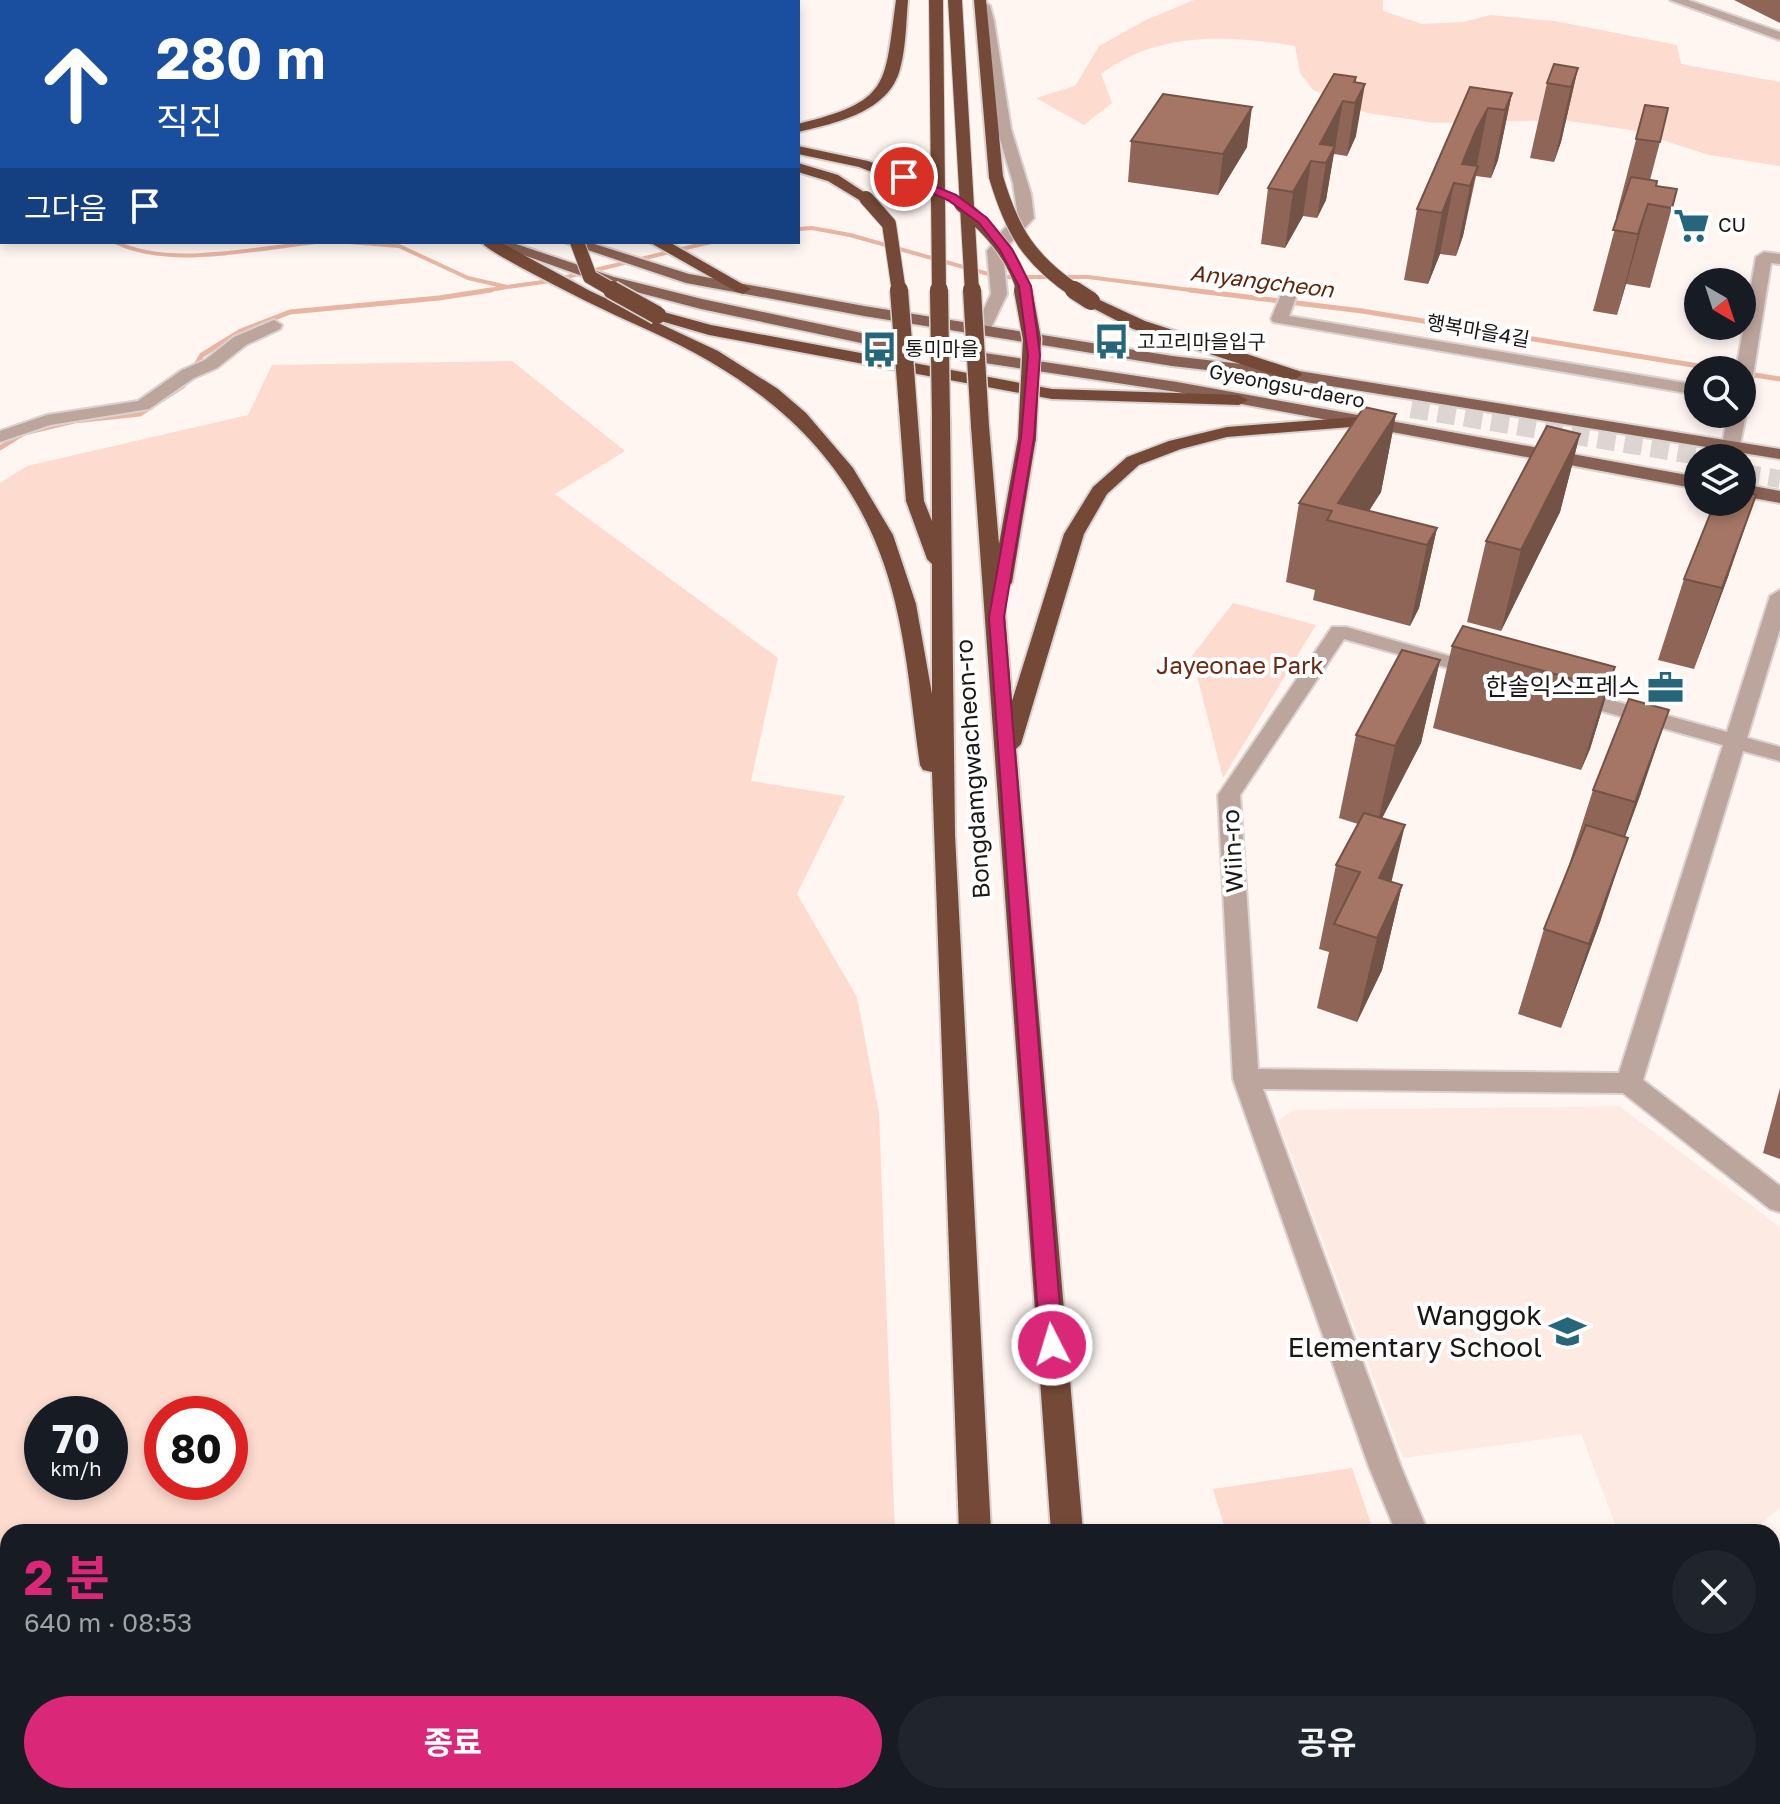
<!DOCTYPE html>
<html lang="ko">
<meta charset="utf-8">
<style>
body{margin:0;font-family:"Golos Text","Noto Sans KR",sans-serif;background:#20242c;color:#f1f3f6;height:100vh;display:flex;flex-direction:column;font-size:30px;white-space:nowrap}
*{box-sizing:border-box;margin:0}
p{font-size:26px;color:#9ea1a6}
.icon{flex:none;width:44px;height:44px;fill:none;stroke:currentColor;stroke-width:2;stroke-linecap:round;stroke-linejoin:round}
.map{position:relative;flex:1;overflow:hidden}
.sheet{position:absolute;left:0px;top:1524px;width:1780px;height:280px;display:flex;flex-direction:column;background:#171b24;border-radius:24px 24px 0 0;box-shadow:0 4px 12px #0003}
.sheet>*{flex:none}
.guide{position:absolute;left:0px;top:0px;width:800px;height:244px;box-shadow:0 4px 12px #0003;background:#1a4fa0;color:#fff;overflow:hidden}
.needle{width:52px;rotate:141deg}
.fabs{position:absolute;left:1684px;top:268px;display:grid;gap:16px}
.fabs a{display:grid;place-items:center;width:72px;height:72px;border-radius:50%;background:#171b24;box-shadow:0 4px 12px #0003;font-size:40px}
.speed{position:absolute;left:24px;top:1396px;display:flex;gap:16px;font-size:40px;font-weight:700;text-align:center}
.speed>*{display:grid;place-content:center;width:104px;height:104px;border-radius:50%;background:#171b24;box-shadow:0 4px 12px #0003;line-height:1}
.speed small{font-size:20px;font-weight:400}
.speed .limit{border:12px solid #d22;background:#fff;color:#111}
.pin{position:absolute;display:grid;place-items:center;width:68px;height:68px;color:#fff;margin:-34px;border:4px solid #fff;border-radius:50%;box-shadow:0 2px 8px #0007}
.me{position:absolute;width:88px;margin:-44px;rotate:355deg;stroke-linejoin:round;filter:drop-shadow(0 0 6px #0008)}
.turn{display:flex;align-items:center;gap:28px;height:168px;padding:0 24px;font-size:36px}
.turn .icon{width:104px;height:104px;stroke-width:2.5}
.turn b{display:block;font-size:56px;line-height:68px}
.then{display:flex;align-items:center;height:76px;padding:0 24px;background:#0003;gap:16px;font-size:30px}
.round{display:grid;place-items:center;flex:none;width:84px;height:84px;border-radius:42px;background:#20242c}
.overview{display:flex;align-items:center;justify-content:space-between;height:136px;padding:0 24px}
h1{font-size:48px;font-weight:700;line-height:60px;color:#db2777}
.action{display:flex;gap:16px;margin-top:auto;padding:16px 24px}
.action a{flex:1;height:92px;border-radius:48px;background:#db2777;color:#fff;font-size:32px;font-weight:700;line-height:92px;text-align:center}
.action a+a{background:#20242c;color:#f1f3f6}
.map>svg:first-child{display:block}
.built{fill:#fdeae3}
.green{fill:#fddbcf;fill-rule:evenodd}
.lines{fill:none;stroke-linecap:round;stroke-linejoin:round}
.stream-far1{stroke:#e7b5a2;stroke-width:4}
.stream{stroke:#e7b5a2;stroke-width:5}
.primary-tunnel{stroke:#ddd5d1;stroke-width:18;stroke-dasharray:18 9;stroke-linecap:butt}
.street-casing{stroke:#dbd2cf;stroke-width:4}
.secondary-casing{stroke:#dbd2cf;stroke-width:4}
.primary-casing{stroke:#dbd2cf;stroke-width:4}
.highway-casing{stroke:#dbd2cf;stroke-width:4}
.street{fill:#bca59d;fill-rule:evenodd}
.secondary{fill:#9e7d71;fill-rule:evenodd}
.primary{fill:#876153;fill-rule:evenodd}
.highway{fill:#744938;fill-rule:evenodd}
.highway-bridge-far1-casing{stroke:#dbd2cf;stroke-width:16;stroke-linecap:butt}
.highway-bridge-casing{stroke:#dbd2cf;stroke-width:21;stroke-linecap:butt}
.highway-bridge-far1{stroke:#744938;stroke-width:14}
.highway-bridge{stroke:#744938;stroke-width:18}
.wall{fill:#8e6557}
.shaded-wall{fill:#745347}
.building{fill:#a57665;stroke:#745347;stroke-width:2}
.route{fill:#db2777;stroke:#8e194d;stroke-width:2}
.labels{text-anchor:middle;stroke-width:8;stroke-linejoin:round;paint-order:stroke}
.far-poi-label{font-size:20px;fill:#1c1715;stroke:#fff;text-anchor:start}
.far-street-label{font-size:20px;fill:#1c1715;stroke:#fff}
.far-water-label{font-size:22px;font-style:italic;fill:#61250b;stroke:#fff}
.park-label{font-size:24px;fill:#682b13;stroke:#fff}
.poi-label{font-size:24px;fill:#1c1715;stroke:#fff;text-anchor:end}
.street-label{font-size:24px;fill:#1c1715;stroke:#fff}
.near-poi-label{font-size:28px;fill:#1c1715;stroke:#fff;text-anchor:end}
</style>
<div class="map">
<svg width="1780" height="1804" viewBox="0 0 1780 1804">
<rect width="100%" height="100%" fill="#fff6f2"/>
<path class="built" d="M1619 1106 1780 1227V1508L1751 1532H1618L1581 1434 1403 1458 1278 1121 1293 1110Z"/>
<path class="green" d="M1194 0H1383V11L1422 24 1464 22 1490 15 1555 21 1677 45 1681 64 1780 82V166L1709 155 1631 130 1562 120 1435 123 1367 113 1313 90 1300 73 1295 46C1227 35 1158 31 1101 74L1112 103 1084 125 1036 98 1075 86 1099 46 1146 20Z
M512 361 625 451 555 494 778 658 751 781 845 796 797 894 857 997 879 1113 895 1532H8V1796H905V1804H0V483L27 466 248 415 272 365ZM110 1414V1482H42V1414ZM230 1414V1482H162V1414Z
M1233 603 1316 625 1223 778 1192 656Z
M1352 1468 1374 1532H1226L1213 1489Z"/>
<g class="lines">
<path class="stream-far1" d="M798 229 812 228 850 235 999 277H1088L1206 292
M115 242C170 269 257 248 317 242
M349 242 399 246 468 278 507 287 550 281 711 242
M478 292 507 287"/>
<path class="stream" d="M1190 290 1362 311 1723 370
M1742 373 1780 379
M0 448 24 433 74 421 140 414 183 386 202 355 241 331 290 312 439 298 491 290"/>
<path class="primary-tunnel" d="M1411 409 1711 458
M1742 473 1780 479"/>
<defs>
<path id="street" d="M1670 0H1688L1780 32V40Z
M984 2 990 6 994 21 1011 129 1031 194 1034 218 1003 251 1007 294 990 330 982 335 974 330 991 294 987 251 1003 230 1018 217 1013 183 997 129 978 6Z
M1764 252 1780 254V264L1771 263 1751 388 1742 393V370H1736L1756 257Z
M1290 287 1298 292 1289 316 1698 385V395L1273 322 1271 319 1282 292Z
M274 320 282 325 280 329 246 345 217 368 194 378 149 409 50 425 0 442V431L47 415 138 401 182 370 205 360 234 337Z
M1742 410 1746 414 1740 445 1731 450 1725 449 1722 445 1728 414H1742Z
M1780 590V629L1747 738 1780 747V761L1743 751 1643 1080 1780 1186V1212L1770 1209 1623 1093 1263 1089 1401 1467 1428 1532H1396L1369 1467 1233 1079 1218 795 1332 627H1346L1488 667 1492 671 1488 675 1481 677 1344 639 1240 795 1258 1069 1619 1073 1723 745 1566 701 1563 696 1574 690 1727 732 1770 596Z"/>
<path id="secondary" d="M1780 1575V1610L1772 1613V1578Z
M1521 1796H1562L1558 1804H1517Z"/>
<path id="primary" d="M0 10 2 11V19L0 18Z
M0 39H2V47H0Z
M487 242H510L614 277 702 299 885 338 1177 382 1698 477V489L1177 392 885 348 701 309 602 283Z
M564 242H588L689 274 864 306 1172 356 1293 370 1780 449V459L1293 380 1172 366 864 316 686 283Z
M1742 484 1780 491V503L1742 496Z"/>
<path id="highway" d="M896 0H908C906 23 906 47 900 69 889 112 836 123 798 132V124C891 101 884 86 896 0Z
M974 0H986L1003 177 996 181 989 177Z
M798 146 868 161 959 198 952 202 947 201 859 167 798 154Z
M798 163 838 175 873 198 866 202 861 201 828 181 798 172Z
M481 242H500L590 291 718 351 778 389 806 413 853 468 893 535 916 604 932 694V564L927 559 906 501 899 409 908 404 917 409 924 501 932 521V418L941 413 950 418 955 835 991 1532H959L932 772 923 770 920 765C912 711 908 655 895 602 862 465 773 386 648 330 605 311 563 290 522 268 509 260 492 253 481 242Z
M649 242H669L751 289 743 294 737 292Z
M1091 296 1145 321 1299 371 1302 375 1293 380 1287 379 1133 329 1085 304 1083 301Z
M660 311 711 325 1052 389 1239 395 1248 400 1239 405 1052 399 709 335 654 319 652 316 654 313Z
M1357 417 1363 418 1366 422 1363 426 1227 437 1181 449 1139 465 1107 494 1084 534 1021 744 1016 749 1083 1532H1051L971 426 980 421 989 426 999 544 1018 438 1027 433 1036 438 1012 583 1003 589 1012 701 1064 534 1093 487 1127 457 1169 441 1227 427Z
M968 1796H1004L1005 1804H969Z
M1069 1796H1105V1804H1069Z"/>
</defs>
<use href="#street" class="street-casing"/>
<use href="#secondary" class="secondary-casing"/>
<use href="#primary" class="primary-casing"/>
<use href="#highway" class="highway-casing"/>
<use href="#street" class="street"/>
<use href="#secondary" class="secondary"/>
<use href="#primary" class="primary"/>
<use href="#highway" class="highway"/>
<defs>
<path id="highway-bridge-far1" d="M936 0 939 292
M955 0 972 292
M996 177C1012 231 1029 260 1077 292
M866 198 889 224 899 292
M961 204C989 229 1014 254 1024 292
M577 242 590 277 616 292"/>
<path id="highway-bridge" d="M612 290 657 315
M899 290 908 409
M939 290 941 418
M972 290 980 426
M1023 290 1032 339 1027 438
M1074 290 1091 301"/>
</defs>
<use href="#highway-bridge-far1" class="highway-bridge-far1-casing"/>
<use href="#highway-bridge" class="highway-bridge-casing"/>
<use href="#highway-bridge-far1" class="highway-bridge-far1"/>
<use href="#highway-bridge" class="highway-bridge"/>
</g>
<path class="wall" d="M1734 0H1780V23Z
M1578 68 1561 142 1554 162 1530 158 1547 83Z
M1356 77V136L1347 156 1334 154 1333 157 1326 200 1317 218 1303 216 1285 248 1261 244 1268 188Z
M1470 87 1512 93 1498 160 1491 178 1476 176 1463 236 1456 256 1440 254 1428 284 1404 280 1417 209Z
M1645 105 1660 142 1650 180 1656 186 1677 189 1650 288 1626 284 1617 315 1593 311 1618 217H1616Z
M1131 141 1247 147 1218 195 1128 182Z
M1396 414 1381 492 1369 511 1437 528 1419 608 1410 626 1313 600 1315 590 1286 582 1299 503Z
M1580 434 1560 512 1501 631 1467 622 1486 541Z
M1729 574 1694 669 1658 660 1684 579Z
M1452 646 1615 667 1590 749 1581 770 1433 728Z
M1440 660 1421 743 1382 818 1391 882 1402 885 1382 970 1357 1022 1317 1008 1329 952 1319 949 1336 865 1358 824 1339 818 1356 735Z
M1593 790 1641 793 1625 836 1600 922 1561 1028 1518 1014 1544 929 1568 868Z
M1780 1088V1159L1763 1153Z
M1780 1748V1804L1772 1796V1759Z"/>
<path class="shaded-wall" d="M1578 68 1561 142 1554 162 1571 87Z
M1365 84 1356 136 1347 156 1355 103Z
M1512 93 1498 160 1491 178 1505 110Z
M1343 101 1326 200 1317 218 1326 163 1320 144Z
M1252 107 1247 147 1218 195 1223 154Z
M1488 108 1463 236 1456 256 1470 186 1462 164 1476 130Z
M1311 161 1303 216 1285 248 1293 192Z
M1454 183 1440 254 1428 284 1442 213Z
M1648 204 1626 284 1617 315 1638 234Z
M1396 414 1381 492 1358 528 1338 503Z
M1580 434 1560 512 1501 631 1521 550Z
M1756 495 1729 574 1694 669 1722 588Z
M1437 528 1419 608 1410 626 1427 545Z
M1440 660 1421 743 1376 830 1395 746Z
M1615 667 1590 749 1581 770 1606 688Z
M1669 710 1641 793 1607 886 1635 802Z
M1405 825 1385 909 1379 878Z
M1628 838 1600 922 1561 1028 1589 944Z
M1402 885 1382 970 1357 1022 1377 938Z"/>
<path class="building" d="M1554 64 1578 68 1571 87 1547 83Z
M1334 74 1356 77 1354 82 1365 84 1355 103 1343 101 1320 144 1335 146 1326 163 1311 161 1293 192 1268 188Z
M1470 87 1512 93 1505 110 1488 108 1476 130 1462 164 1478 166 1470 186 1454 183 1442 213 1417 209Z
M1163 94 1252 107 1223 154 1131 141Z
M1645 105 1668 108 1660 142 1636 139Z
M1631 177 1657 181 1656 186 1677 189 1672 208 1648 204 1638 234 1613 230Z
M1364 407 1396 414 1338 503 1437 528 1427 545 1327 520 1332 511 1299 503Z
M1547 426 1580 434 1521 550 1486 541Z
M1742 492 1756 495 1722 588 1684 579 1715 502H1742Z
M1463 626 1615 667 1606 688 1452 646Z
M1402 650 1440 660 1395 746 1356 735Z
M1629 699 1669 710 1635 802 1593 790Z
M1364 813 1405 825 1379 878 1402 885 1377 938 1334 924 1360 872 1336 865Z
M1586 825 1628 838 1589 944 1544 929Z
M1780 1761V1804H1729L1739 1796H1772V1768Z"/>
<path class="route" d="M900 175H908L956 195 987 218 1012 249 1031 286 1040 355 1034 438 1004 617 1063 1345 1060 1352 1052 1355 1044 1352 1040 1345 989 617 1021 438 1028 355 1019 286 1000 250 979 223 948 200 900 180Z"/>
<defs>
<symbol id="supermarket-bare" viewBox="-9 -9 18 18"><path d="M-6-5.5h2.5l.6 2H6L4.5 2H-2.5L-4.4-4H-6ZM-1.5 3.2a1.3 1.3 0 1 0 .1 0ZM3 3.2a1.3 1.3 0 1 0 .1 0Z" fill="#25667a" stroke="#fff" stroke-width="2.5" paint-order="stroke"/></symbol>
<symbol id="bus-bare" viewBox="-9 -9 18 18"><path d="M-5-6H5V4H4V6H2V4H-2V6H-4V4H-5ZM-3.5-4V0h7V-4ZM-3.5 1.2v1.5H-2V1.2ZM2 1.2v1.5H3.5V1.2Z" fill="#25667a" stroke="#fff" stroke-width="2.5" paint-order="stroke"/></symbol>
<symbol id="office-bare" viewBox="-9 -9 18 18"><path d="M-6-3h4V-5.5h4V-3h4V5H-6ZM-1-4.5V-3h2v-1.5ZM-6 0V1H6V0Z" fill="#25667a" stroke="#fff" stroke-width="2.5" paint-order="stroke"/></symbol>
<symbol id="school-bare" viewBox="-9 -9 18 18"><path d="M0-5L7-2L0 1L-7-2ZM-4 1L0 2.5L4 1V4Q0 6-4 4Z" fill="#25667a" stroke="#fff" stroke-width="2.5" paint-order="stroke"/></symbol>
</defs>
<g fill-rule="evenodd">
<use href="#supermarket-bare" x="1666" y="200" width="51" height="51"/>
<use href="#bus-bare" x="1086" y="316" width="51" height="51"/>
<use href="#bus-bare" x="854" y="324" width="51" height="51"/>
<use href="#office-bare" x="1640" y="662" width="51" height="51"/>
<use href="#school-bare" x="1542" y="1306" width="51" height="51"/>
</g>
<g class="labels">
<g class="far-poi-label">
<text x="1718" y="232">CU</text>
<text x="1137" y="349">고고리마을입구</text>
<text x="905" y="356">통미마을</text>
</g>
<g class="far-street-label">
<text transform="translate(1478 331) rotate(10)" y="7">행복마을4길</text>
<text transform="translate(1287 386) rotate(11)" y="7">Gyeongsu-daero</text>
</g>
<g class="far-water-label">
<text transform="translate(1262 281) rotate(7)" y="8">Anyangcheon</text>
</g>
<g class="park-label">
<text x="1240" y="674">Jayeonae Park</text>
</g>
<g class="poi-label">
<text x="1640" y="695">한솔익스프레스</text>
</g>
<g class="street-label">
<text transform="translate(973 769) rotate(-94)" y="8">Bongdamgwacheon-ro</text>
<text transform="translate(1233 851) rotate(-93)" y="8">Wiin-ro</text>
</g>
<g class="near-poi-label">
<text x="1542" y="1325">Wanggok<tspan x="1542" dy="32">Elementary School</tspan></text>
</g>
</g>
</svg>
<div class="fabs">
<a><svg class="needle" viewBox="-14 -14 28 28"><path d="M0-13l5 13h-10z" fill="#e53935"/><path d="M0 13l5-13h-10z" fill="#9ea1a6"/></svg></a>
<a><svg class="icon" aria-label="search" viewBox="0 0 24 24"><circle cx="10" cy="10" r="6"/><path d="M15 15l6 6"/></svg></a>
<a><svg class="icon" aria-label="layers" viewBox="0 0 24 24"><path d="M12 4l9 5-9 5-9-5zM3 14l9 5 9-5"/></svg></a>
</div>
<div class="speed"><div>70<small>km/h</small></div><div class="limit">80</div></div>
<div class="pin" style="left:904px;top:177px;background:#d93025"><svg class="icon" aria-label="arrive" viewBox="0 0 24 24"><path d="M6 21V4h12l-3 4 3 4H6"/></svg></div>
<svg class="me" style="left:1052px;top:1345px" viewBox="-20 -20 40 40"><circle r="17" fill="#db2777" stroke="#fff" stroke-width="3"/><path d="M0-11L8 9 0 5-8 9z" fill="#fff"/></svg>
<div class="guide">
<div class="turn"><svg class="icon" aria-label="ahead" viewBox="0 0 24 24"><path d="M12 20V5M6 11l6-6 6 6"/></svg><div><b>280 m</b>직진</div></div>
<div class="then">그다음<svg class="icon" aria-label="arrive" viewBox="0 0 24 24"><path d="M6 21V4h12l-3 4 3 4H6"/></svg></div>
</div>
<section class="sheet">
<div class="overview"><div><h1>2 분</h1><p>640 m · 08:53</p></div><a class="round"><svg class="icon" aria-label="close" viewBox="0 0 24 24"><path d="M6 6l12 12M18 6L6 18"/></svg></a></div>
<div class="action"><a>종료</a><a>공유</a></div>
</section>
</div>
